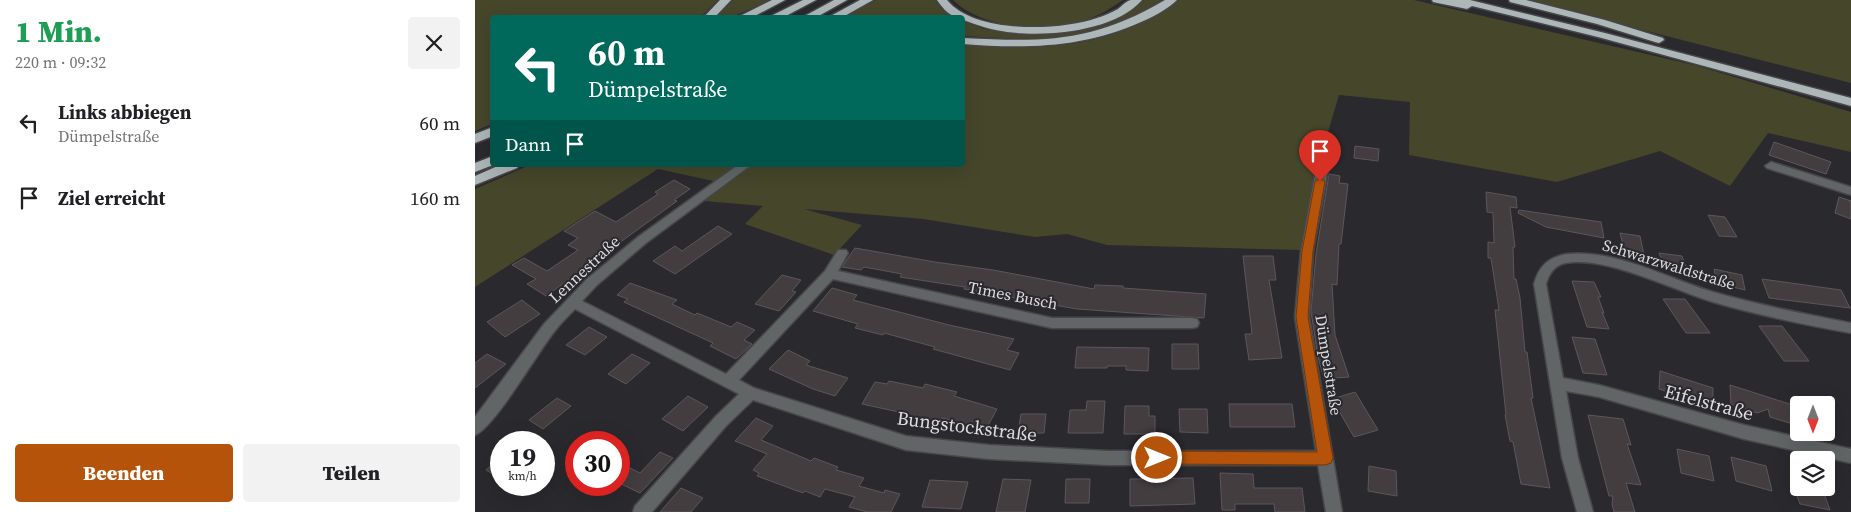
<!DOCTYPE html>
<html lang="de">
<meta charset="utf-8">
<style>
body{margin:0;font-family:"Source Serif 4",serif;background:#f2f2f2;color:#202124;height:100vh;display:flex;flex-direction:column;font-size:19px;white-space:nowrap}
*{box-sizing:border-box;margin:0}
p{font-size:16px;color:#757577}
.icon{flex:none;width:28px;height:28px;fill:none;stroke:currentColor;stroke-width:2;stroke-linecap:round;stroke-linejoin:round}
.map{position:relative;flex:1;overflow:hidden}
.side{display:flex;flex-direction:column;background:#fff;width:475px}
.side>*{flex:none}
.hud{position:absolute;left:15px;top:15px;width:475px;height:152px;border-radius:5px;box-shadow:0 5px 20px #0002;background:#00695c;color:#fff;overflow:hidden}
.needle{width:32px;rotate:180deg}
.fabs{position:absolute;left:1315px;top:396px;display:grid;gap:10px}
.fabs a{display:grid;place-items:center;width:45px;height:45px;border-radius:5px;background:#fff;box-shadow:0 5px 20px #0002;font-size:25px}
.speed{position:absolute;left:15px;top:431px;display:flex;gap:10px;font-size:25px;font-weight:700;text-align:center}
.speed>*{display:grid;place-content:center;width:65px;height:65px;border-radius:50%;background:#fff;box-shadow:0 5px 20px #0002;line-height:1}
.speed small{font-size:12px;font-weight:400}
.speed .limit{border:8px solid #d22;background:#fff;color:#111}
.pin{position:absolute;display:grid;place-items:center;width:42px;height:42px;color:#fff;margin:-51px -21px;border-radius:50% 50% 50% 0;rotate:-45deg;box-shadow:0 0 5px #0007}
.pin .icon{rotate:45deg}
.me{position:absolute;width:55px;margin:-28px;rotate:90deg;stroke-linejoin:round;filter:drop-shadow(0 0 4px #0008)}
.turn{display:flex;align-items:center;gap:18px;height:105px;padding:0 15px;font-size:22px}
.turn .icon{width:65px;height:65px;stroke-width:2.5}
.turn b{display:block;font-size:35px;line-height:42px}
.then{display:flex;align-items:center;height:48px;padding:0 15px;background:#0003;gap:10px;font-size:19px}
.round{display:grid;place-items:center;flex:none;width:52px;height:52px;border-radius:5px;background:#f2f2f2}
.headline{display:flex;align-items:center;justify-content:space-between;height:85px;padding:0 15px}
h1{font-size:30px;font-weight:800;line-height:38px;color:#1e9e55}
.action{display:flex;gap:10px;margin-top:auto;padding:10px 15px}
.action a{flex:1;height:58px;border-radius:5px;background:#b45309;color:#fff;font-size:20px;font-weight:800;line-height:58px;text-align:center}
.action a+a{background:#f2f2f2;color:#202124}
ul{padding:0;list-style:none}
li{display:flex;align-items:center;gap:15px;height:75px;padding:0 15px}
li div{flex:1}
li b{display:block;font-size:19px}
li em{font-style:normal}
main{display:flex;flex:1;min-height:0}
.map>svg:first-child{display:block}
.green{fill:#45462a}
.building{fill:#433d40;stroke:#5d575a}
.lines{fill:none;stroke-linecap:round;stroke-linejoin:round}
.minor-casing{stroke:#47464a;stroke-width:3}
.motorway-casing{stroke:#47464a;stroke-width:3}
.minor{fill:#616565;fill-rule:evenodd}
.motorway{fill:#aeb7b7;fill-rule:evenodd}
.route{fill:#b45309;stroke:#753606}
.labels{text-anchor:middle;stroke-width:4;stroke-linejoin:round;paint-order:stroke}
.street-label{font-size:16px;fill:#dddce0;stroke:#2a292e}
.near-street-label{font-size:19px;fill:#dddce0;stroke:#2a292e}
</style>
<main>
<section class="side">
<div class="headline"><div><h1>1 Min.</h1><p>220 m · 09:32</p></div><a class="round"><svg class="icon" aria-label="close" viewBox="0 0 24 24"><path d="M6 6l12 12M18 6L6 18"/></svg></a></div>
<ul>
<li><svg class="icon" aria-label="left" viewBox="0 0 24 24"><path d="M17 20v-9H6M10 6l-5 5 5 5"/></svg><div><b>Links abbiegen</b><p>Dümpelstraße</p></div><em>60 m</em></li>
<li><svg class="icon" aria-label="arrive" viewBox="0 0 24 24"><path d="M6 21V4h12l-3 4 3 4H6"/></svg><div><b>Ziel erreicht</b></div><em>160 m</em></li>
</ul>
<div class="action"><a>Beenden</a><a>Teilen</a></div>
</section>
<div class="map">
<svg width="1376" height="512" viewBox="0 0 1376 512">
<rect width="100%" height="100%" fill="#2a292e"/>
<path class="green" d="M0 0H243L226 17 18 18 17 124 0 131Z
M258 0H296L257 17H240Z
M401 0H460L467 9 481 17 365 18Z
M478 0H648C635 9 622 17 607 21 569 33 507 29 478 0Z
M669 0H687C620 45 564 40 488 36V21L509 29 543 33 638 19 653 12Z
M704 0H939L1223 66 1376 112V152L1293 133 1255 186 1185 151 1082 182 934 155 935 102 864 95 844 162 825 250 632 245 592 234 560 237 448 219 329 209 387 225 359 255 270 224 288 206 229 201 252 184 183 169 0 287V189L55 165H488V45C573 50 631 50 704 0Z
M1050 0H1376V83Z"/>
<path class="building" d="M1299 142 1356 162 1351 174 1294 155Z
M880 146 904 149 903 161 879 158Z
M854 174 865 176 864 183 873 184 866 244H864L862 285 857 284 860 335 874 377 849 379 843 357 836 312 841 254Z
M199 180 215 189 199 200 202 201 71 296 52 284 61 279 37 265 49 258 72 271 103 250 93 245 103 238 89 231 120 211 141 222 183 194 180 192Z
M1011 192 1041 197 1042 208 1035 207 1040 247H1038L1039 279H1041L1045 298 1050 352H1052L1058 398H1056L1075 488 1046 484 1038 442 1035 441 1030 415H1031L1020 310H1024L1016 258H1013V242L1019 243 1018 213 1012 212Z
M1364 197 1376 201V219L1360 213Z
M1044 210 1126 222 1129 238 1071 227 1043 213Z
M1233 215 1250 217 1262 237 1244 236Z
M243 226 257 234 200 274 178 261 200 246 207 251Z
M1145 233 1165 236 1169 255 1150 252Z
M380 248 460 262 518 270 619 289 620 285 648 286V288L731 294 729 318 602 309 489 289 490 287 425 277 427 274 389 267 386 270 367 267Z
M1184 253 1207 256 1212 270 1189 266Z
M768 256H798L801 280H794L807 358 774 360 770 334H777Z
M1239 269 1267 275 1270 290 1242 283Z
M307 275 326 280 317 291 321 292 304 311 280 304Z
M1287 279 1366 290 1375 308 1294 298Z
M1097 281 1119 282 1126 297H1123L1129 313 1127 312 1134 329 1112 327Z
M155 283 202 300 197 304 220 315 222 313 256 327 262 322 280 330 269 340 277 344 261 359 235 346 238 343 149 302 153 299 142 295Z
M357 288 382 295 378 300 474 325 539 339 532 350 544 353 535 370 458 349 460 347 409 333 408 335 380 328 383 324 338 311Z
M1188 299H1210L1235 333H1211Z
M47 300 65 314 30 337 12 322Z
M1284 326H1307L1334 361H1309Z
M114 327 132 337 110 355 91 345Z
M1097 337 1120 339 1132 375 1108 373Z
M697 344H723L724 369H697Z
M602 347 674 348 673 371 651 370V366H632V368H600Z
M313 350 335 361 331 365 373 378 360 396 338 389 294 369Z
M12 354 31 364 0 388V363Z
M157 354 175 363 151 384 133 374Z
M1185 371 1238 388V407L1184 389Z
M414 381 448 388 450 384 482 392 479 396 522 409 510 431 468 418 464 425 431 417 433 414 387 404 400 382 412 384Z
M1255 385 1324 407V426L1295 417 1293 409 1282 413 1256 404Z
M880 392 903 430 879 437 857 399Z
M213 396 233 407 208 431 187 419Z
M82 398 96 406 68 429 54 420Z
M612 401H630L628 433H593L595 410H611Z
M754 404H817L820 427H755Z
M650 406H674V416H680V434H649Z
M704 409H732L733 433 705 432Z
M546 414H571L569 433H543Z
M1113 415 1148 419 1156 445 1152 444 1166 485 1151 483 1160 512H1139L1137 504 1138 496H1134Z
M281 418 298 426 286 440 336 461 339 458 363 467 361 470 389 478 384 486 409 493 410 490 425 494 416 512H392L374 507 380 497 350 489 345 497 330 491 328 493 282 476 284 473 278 470 292 454 260 441Z
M1202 449 1234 456 1239 481 1206 473Z
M185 452 198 458 165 493 144 483V480L155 468 165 473Z
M26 457V479L11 470Z
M1256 457 1291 466 1297 491 1261 481Z
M894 466 921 471 922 496 893 491Z
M745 473 778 474 779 488H827L830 512H800L799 504H760V510H747Z
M718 478 720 504 655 506V479Z
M528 479 556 480 550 512H521Z
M591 479H615L614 503H590Z
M455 480 493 482 486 509 447 507Z
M206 488 228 498 216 512H185Z
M1319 488H1347L1355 510 1325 504Z"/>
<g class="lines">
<defs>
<path id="minor" d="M848 160 854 164 838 251 834 317 867 512H851L843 465H633L514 459 431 450 278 400 251 426 177 512H158L160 506 241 416 264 394 100 309C93 316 85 324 79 332 63 352 19 428 0 435V417L69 324 112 279 163 237 263 165H276L171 243 122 285 107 301 251 374 350 271 363 250H371L373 253 363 271 577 318H717L722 319 724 323 722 327 717 328H577L358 279 264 380 279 388 431 436 514 445 633 451H841L820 317 826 251 842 164Z
M1296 162 1376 187V195L1292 168 1290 166Z
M1091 254C1141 249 1191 278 1238 292 1283 305 1330 314 1376 323V333C1330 325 1283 315 1238 302 1198 290 1132 256 1091 263 1079 265 1074 274 1071 284L1088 378 1124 385 1269 425 1376 449V463L1269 439 1124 397 1091 391 1103 458 1118 512H1102L1087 458 1059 284C1064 266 1073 258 1091 254Z"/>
<path id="motorway" d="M245 0H256L239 18H228Z
M297 0H310L276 18H261Z
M328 0H341L307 18H292Z
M359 0H372L340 18H326Z
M385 0H398L366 18H352Z
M462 0H472C499 34 585 31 622 18 629 16 637 12 643 9 647 6 651 1 656 0 659 0 664 0 667 0 639 32 571 37 532 32 517 30 502 25 488 20V18C476 18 468 9 462 0Z
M690 0H702C693 9 678 17 666 22 609 48 549 49 488 44V38C569 42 617 43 690 0Z
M957 0H995L1130 33 1376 98V106L1123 37 997 6 992 9 958 2Z
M1034 0H1051L1130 20 1188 38 1189 40 1184 43 1180 42 1122 24 1035 2Z
M18 127V136L0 143V134Z
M18 156V165L0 172V163Z
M25 165H44L42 168 0 185V176Z"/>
</defs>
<use href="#minor" class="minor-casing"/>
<use href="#motorway" class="motorway-casing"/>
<use href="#minor" class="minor"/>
<use href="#motorway" class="motorway"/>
</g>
<path class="route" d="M845 178 850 181 838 251 833 317 858 458 856 463 850 465 682 464 677 462 675 458 677 453 682 451 842 452 821 317 827 251 840 181Z"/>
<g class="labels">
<g class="street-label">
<text transform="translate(1194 264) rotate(17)" y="6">Schwarzwaldstraße</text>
<text transform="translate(109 269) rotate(-43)" y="6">Lennestraße</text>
<text transform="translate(538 295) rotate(11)" y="6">Times Busch</text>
<text transform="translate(854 365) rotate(81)" y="6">Dümpelstraße</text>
</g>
<g class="near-street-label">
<text transform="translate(1234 402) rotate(15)" y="7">Eifelstraße</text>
<text transform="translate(492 426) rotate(7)" y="7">Bungstockstraße</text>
</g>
</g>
</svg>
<div class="fabs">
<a><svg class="needle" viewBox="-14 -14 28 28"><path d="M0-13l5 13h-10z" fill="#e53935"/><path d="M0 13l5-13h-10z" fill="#757577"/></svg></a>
<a><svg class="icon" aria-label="layers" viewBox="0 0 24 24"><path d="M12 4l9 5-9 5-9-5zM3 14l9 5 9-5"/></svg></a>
</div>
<div class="speed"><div>19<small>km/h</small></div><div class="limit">30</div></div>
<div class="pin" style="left:845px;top:181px;background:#d93025"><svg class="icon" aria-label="arrive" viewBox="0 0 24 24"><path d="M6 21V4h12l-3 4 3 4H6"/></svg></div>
<svg class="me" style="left:682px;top:458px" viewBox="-20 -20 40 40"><circle r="17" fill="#b45309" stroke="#fff" stroke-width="3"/><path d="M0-11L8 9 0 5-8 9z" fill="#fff"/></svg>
<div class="hud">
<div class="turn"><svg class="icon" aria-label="left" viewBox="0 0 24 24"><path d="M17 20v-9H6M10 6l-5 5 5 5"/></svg><div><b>60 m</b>Dümpelstraße</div></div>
<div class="then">Dann<svg class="icon" aria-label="arrive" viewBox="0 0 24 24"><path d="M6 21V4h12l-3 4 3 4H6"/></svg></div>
</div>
</div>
</main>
